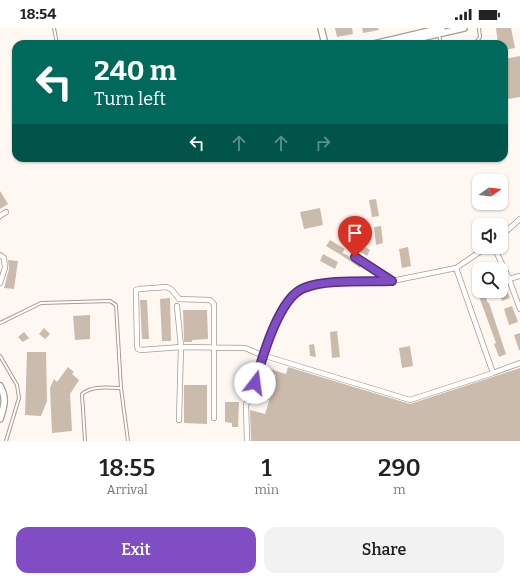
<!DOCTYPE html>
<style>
body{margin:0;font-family:Bitter,serif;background:#f2f2f2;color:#222;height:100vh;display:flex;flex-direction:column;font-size:15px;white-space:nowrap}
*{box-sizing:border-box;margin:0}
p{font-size:13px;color:#767676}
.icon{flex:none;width:22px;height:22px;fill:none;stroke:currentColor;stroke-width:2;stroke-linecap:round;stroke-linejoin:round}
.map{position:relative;height:413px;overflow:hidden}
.drawer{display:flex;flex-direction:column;background:#fff;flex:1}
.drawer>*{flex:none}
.hud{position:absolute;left:12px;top:12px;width:496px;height:122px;border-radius:12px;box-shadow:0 1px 3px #0004;background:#00695c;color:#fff;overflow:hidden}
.needle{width:26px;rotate:76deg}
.controls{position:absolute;left:472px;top:146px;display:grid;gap:8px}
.controls a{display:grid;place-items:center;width:36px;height:36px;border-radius:8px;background:#fff;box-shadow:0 1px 3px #0004;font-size:20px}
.pin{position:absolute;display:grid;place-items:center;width:34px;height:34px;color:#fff;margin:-41px -17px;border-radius:50% 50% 50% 0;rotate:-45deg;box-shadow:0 0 4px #0007}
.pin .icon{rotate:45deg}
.me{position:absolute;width:44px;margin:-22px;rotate:15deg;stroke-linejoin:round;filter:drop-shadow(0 0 3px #0008)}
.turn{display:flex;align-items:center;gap:14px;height:84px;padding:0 16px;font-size:18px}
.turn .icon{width:52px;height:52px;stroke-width:2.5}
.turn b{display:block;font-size:28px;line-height:34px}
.lanes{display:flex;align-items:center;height:38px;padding:0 16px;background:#0003;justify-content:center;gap:20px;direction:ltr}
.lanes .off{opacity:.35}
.eta{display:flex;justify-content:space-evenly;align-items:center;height:68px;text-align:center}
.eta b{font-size:24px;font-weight:600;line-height:28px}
.action{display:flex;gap:8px;margin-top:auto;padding:8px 16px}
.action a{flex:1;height:46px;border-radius:12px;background:#814dc4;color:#fff;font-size:16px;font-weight:600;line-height:46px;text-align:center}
.action a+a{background:#f2f2f2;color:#222}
.status{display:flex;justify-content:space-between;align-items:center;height:28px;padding:0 20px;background:#fff;direction:ltr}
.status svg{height:11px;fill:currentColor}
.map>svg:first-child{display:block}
.building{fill:#cbbbac}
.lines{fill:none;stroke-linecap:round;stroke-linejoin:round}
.service-casing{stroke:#aa9b8c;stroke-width:4}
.minor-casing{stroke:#aa9b8c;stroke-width:6}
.tertiary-casing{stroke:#aa9b8c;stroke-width:8}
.service{stroke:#fff;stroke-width:2}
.minor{stroke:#fff;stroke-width:4.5}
.tertiary{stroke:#fff;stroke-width:5.5}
.route-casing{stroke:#54327f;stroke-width:10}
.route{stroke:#814dc4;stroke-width:7}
</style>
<div class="status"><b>18:54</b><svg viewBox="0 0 49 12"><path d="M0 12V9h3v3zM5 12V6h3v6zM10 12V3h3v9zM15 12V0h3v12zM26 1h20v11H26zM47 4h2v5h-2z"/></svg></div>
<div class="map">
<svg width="520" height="413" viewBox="0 0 520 413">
<rect width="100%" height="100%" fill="#fff8f2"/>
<path class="building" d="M335 0H352L353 6 337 9Z
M362 0H378L379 2 363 5Z
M496 0H511L515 20 504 22V16H498Z
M520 28V69L508 71 504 44V31Z
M0 163 8 176 0 181Z
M376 171 379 188 372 189 369 172Z
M320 180 323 197 304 201 300 184Z
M381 198 383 215 376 217 374 199Z
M330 212 345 221 341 227 326 218Z
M356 213 370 222 367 228 352 219Z
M408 219 411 238 402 240 399 221Z
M343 225 351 229 353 232 361 237 360 240 341 227Z
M323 226 338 234 335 241 320 233Z
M8 232 18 233 14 261 4 260 9 241Z
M501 246 510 270 502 273 499 263H501Z
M477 263H483L488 275H489L506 326 499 329 494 316 496 315Z
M170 270 171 313H162L160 271Z
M140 272H147L149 311H142Z
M512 278 518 294 509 297 504 281Z
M183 282H207L208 311 192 312V314H184Z
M90 287V311L75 312 73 288Z
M44 300 50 306 45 311 39 306Z
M337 303 340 329 332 330 330 304Z
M24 304 29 310 23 314 18 309Z
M520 305V322H519L514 307Z
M314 316 316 329 310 328 309 317Z
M410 318 413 338 402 340 399 320Z
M27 324H46L47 373 41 388 25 387Z
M68 339 74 344 72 346 79 352 70 366 72 403 52 405 50 360 54 351 57 354Z
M288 339 410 376 520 340V413H251L250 382 265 386 277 348 276 345H273L267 366 263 365 270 341 286 346Z
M184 357H207V396L184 395Z
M225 374H239L238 399H232V395L225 394Z"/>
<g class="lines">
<defs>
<path id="service" d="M54 0 57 16
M439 7 441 16
M475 16 480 9 479 0
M0 295 41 275 110 273 116 277 121 360
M0 328 17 357 19 370 6 413
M253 369 268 370 275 347
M85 413 82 366C93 357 108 360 121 360L128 413"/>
<path id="minor" d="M0 188 6 184
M501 208 520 191
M494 219 509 251 520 281
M0 227 4 230 5 240 0 255
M355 229 392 253
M456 240 493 345
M509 251 520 248
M177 278 181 319 179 392
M214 390V276L210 272 179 271 172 262 167 259 139 261 136 262 137 318 138 321 141 322 181 319 245 320 262 327 410 372 493 345 520 335
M247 413 246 376 252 369 262 327 279 287 292 269 303 260 321 255 392 253 456 240 487 219"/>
<path id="tertiary" d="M321 0 325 16
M374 16 442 0
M394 16 464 0
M0 358C7 370 4 379 0 391"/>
</defs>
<use href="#service" class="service-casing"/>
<use href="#minor" class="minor-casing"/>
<use href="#tertiary" class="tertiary-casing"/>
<use href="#service" class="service"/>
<use href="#minor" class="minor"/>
<use href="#tertiary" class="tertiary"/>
</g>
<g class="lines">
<defs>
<path id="route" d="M255 355C262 330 279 269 304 260 327 251 367 254 392 253L355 229"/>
</defs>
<use href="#route" class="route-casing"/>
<use href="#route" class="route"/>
</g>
</svg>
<div class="controls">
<a><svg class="needle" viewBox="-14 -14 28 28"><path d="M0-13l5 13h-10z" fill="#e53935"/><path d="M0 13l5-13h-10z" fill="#767676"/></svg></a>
<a><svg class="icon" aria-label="sound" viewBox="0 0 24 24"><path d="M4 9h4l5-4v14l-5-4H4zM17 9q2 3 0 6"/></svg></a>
<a><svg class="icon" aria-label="search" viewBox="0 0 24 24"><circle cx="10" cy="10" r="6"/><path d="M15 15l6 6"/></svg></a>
</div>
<div class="pin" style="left:355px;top:229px;background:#d93025"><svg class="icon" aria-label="arrive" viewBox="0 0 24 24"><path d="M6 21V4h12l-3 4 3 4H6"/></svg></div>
<svg class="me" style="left:255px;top:355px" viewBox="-20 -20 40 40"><circle r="19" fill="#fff"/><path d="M0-13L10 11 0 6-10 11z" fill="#814dc4"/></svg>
<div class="hud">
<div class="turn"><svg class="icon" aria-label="left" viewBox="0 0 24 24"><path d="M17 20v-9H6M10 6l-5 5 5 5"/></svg><div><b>240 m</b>Turn left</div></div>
<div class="lanes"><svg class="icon" aria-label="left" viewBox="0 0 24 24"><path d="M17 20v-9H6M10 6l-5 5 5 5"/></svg><svg class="icon off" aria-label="ahead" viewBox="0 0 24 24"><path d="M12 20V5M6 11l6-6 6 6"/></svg><svg class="icon off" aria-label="ahead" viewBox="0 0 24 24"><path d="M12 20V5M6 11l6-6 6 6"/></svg><svg class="icon off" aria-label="right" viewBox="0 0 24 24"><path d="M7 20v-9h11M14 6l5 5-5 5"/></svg></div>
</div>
</div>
<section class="drawer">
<div class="eta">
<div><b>18:55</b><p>Arrival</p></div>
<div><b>1</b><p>min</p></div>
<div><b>290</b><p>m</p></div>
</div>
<div class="action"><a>Exit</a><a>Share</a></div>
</section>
